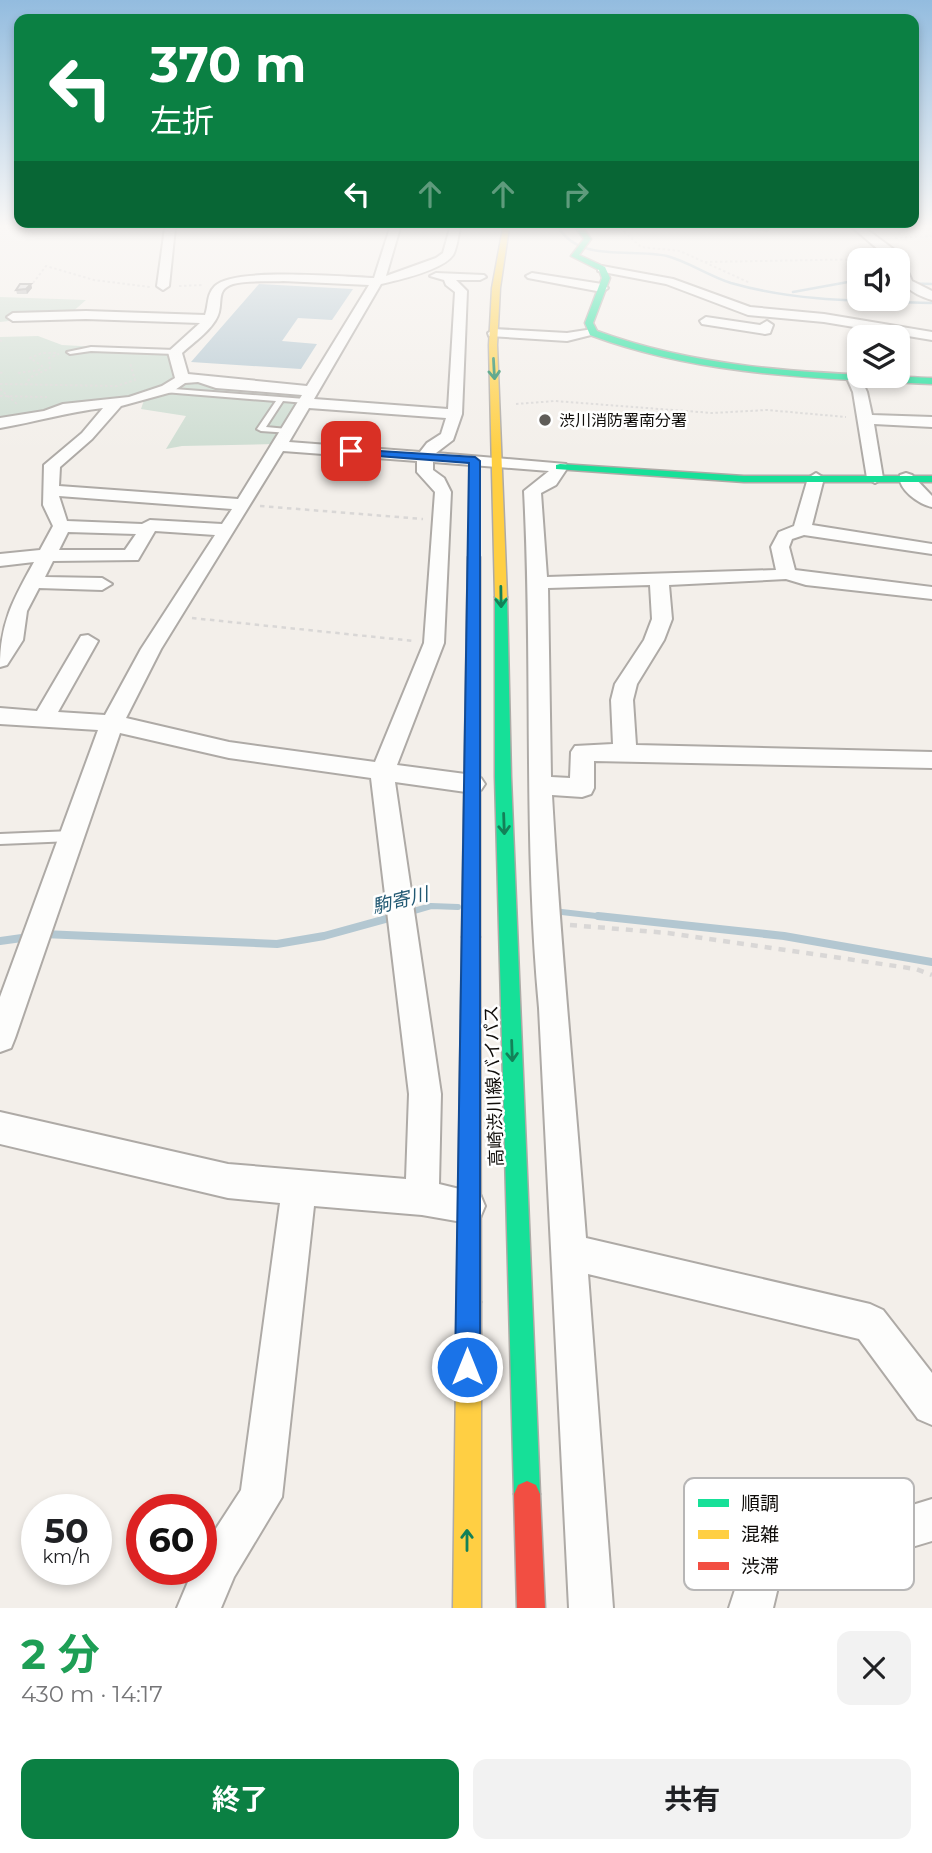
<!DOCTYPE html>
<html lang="ja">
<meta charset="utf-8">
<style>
body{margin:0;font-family:Montserrat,"Noto Sans JP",sans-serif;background:#f2f2f2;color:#202124;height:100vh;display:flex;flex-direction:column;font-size:26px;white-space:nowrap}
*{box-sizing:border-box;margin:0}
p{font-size:23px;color:#757577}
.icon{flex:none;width:38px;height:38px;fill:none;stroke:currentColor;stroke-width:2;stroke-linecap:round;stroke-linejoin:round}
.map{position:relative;height:1608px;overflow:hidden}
.details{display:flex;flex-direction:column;background:#fff;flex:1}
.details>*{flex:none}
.guide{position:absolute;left:14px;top:14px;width:905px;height:214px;border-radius:14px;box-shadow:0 4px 10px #0003;background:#0b8043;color:#fff;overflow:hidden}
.controls{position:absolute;left:847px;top:248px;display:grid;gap:14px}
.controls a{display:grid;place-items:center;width:63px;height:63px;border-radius:14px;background:#fff;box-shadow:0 4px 10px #0003;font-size:35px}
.speed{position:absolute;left:21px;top:1494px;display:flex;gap:14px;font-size:35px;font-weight:700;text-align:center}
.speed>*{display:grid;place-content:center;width:91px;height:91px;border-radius:50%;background:#fff;box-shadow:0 4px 10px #0003;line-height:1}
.speed small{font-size:18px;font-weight:400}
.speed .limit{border:10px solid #d22;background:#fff;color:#111}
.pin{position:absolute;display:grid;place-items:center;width:60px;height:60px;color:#fff;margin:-30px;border-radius:14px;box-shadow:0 4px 10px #0006}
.me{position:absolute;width:77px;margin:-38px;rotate:0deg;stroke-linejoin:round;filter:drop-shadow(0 0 5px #0008)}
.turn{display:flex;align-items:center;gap:24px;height:147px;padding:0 21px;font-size:32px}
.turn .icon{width:91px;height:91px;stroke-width:2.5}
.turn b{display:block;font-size:49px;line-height:60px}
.lanes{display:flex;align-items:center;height:66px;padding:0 21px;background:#0003;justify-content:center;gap:35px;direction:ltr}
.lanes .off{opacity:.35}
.round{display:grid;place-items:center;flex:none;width:74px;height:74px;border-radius:14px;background:#f2f2f2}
.headline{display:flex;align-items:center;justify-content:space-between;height:119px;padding:0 21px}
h1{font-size:42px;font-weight:700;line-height:52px;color:#1e9e55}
.action{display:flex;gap:14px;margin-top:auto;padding:14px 21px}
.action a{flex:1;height:80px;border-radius:14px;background:#0b8043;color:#fff;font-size:28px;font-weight:700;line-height:80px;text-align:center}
.action a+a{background:#f2f2f2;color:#202124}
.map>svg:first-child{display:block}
.green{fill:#ceddd2}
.water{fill:#b3c7d1}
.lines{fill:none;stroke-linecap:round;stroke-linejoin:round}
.stream-far2{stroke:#b3c7d1;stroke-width:2.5}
.stream-far1{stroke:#b3c7d1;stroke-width:6}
.stream{stroke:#b3c7d1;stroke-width:8}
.lane-casing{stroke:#aeaaa6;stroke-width:4}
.street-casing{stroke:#aeaaa6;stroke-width:4}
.fast-casing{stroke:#aeaaa6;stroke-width:3}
.slow-casing{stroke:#aeaaa6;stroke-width:3}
.jam-casing{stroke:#aeaaa6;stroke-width:3}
.path-far2{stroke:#d9d7d6;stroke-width:2;stroke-dasharray:2.5 2.5;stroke-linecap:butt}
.path-far1{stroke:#d9d7d6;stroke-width:2.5;stroke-dasharray:4.5 4.5;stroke-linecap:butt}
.path{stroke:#d9d7d6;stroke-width:4.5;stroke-dasharray:7 7;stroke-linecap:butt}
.lane{fill:#fdfdfc;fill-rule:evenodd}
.street{fill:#fdfdfc;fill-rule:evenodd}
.fast{fill:#16e098;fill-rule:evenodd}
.slow{fill:#ffcf43;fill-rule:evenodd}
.jam{fill:#f24e42;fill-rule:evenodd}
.wall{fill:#bbbaba}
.shaded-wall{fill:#999797}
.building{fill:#dad8d8;stroke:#999797;stroke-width:2}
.oneway{stroke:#138158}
.route{fill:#1a73e8;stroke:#114b97;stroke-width:2}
.poi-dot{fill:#5f5c58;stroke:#fff;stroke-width:2.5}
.labels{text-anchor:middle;stroke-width:5;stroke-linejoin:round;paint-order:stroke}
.far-poi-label{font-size:16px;fill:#100d0a;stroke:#fff;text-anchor:start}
.street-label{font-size:18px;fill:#100d0a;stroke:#fff}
.water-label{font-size:19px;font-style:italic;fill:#225973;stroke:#fff}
.key{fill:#fff;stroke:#b7b6b6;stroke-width:2}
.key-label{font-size:19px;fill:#100d0a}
</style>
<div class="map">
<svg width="932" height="1608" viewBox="0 0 932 1608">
<rect width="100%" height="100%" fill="#f3efea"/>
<path class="green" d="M0 297 86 300 70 314 0 322Z
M38 336 62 345 171 351 180 380 307 392 275 444 182 446 166 449 186 416 141 409 144 400 141 397 0 420V337Z"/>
<path class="water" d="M259 284 353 289 332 320 298 318 282 341 317 344 301 369 191 362Z"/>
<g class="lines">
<path class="stream-far2" d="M559 228C580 263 633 248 667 256 689 262 709 276 731 283 797 302 865 301 932 303
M898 283 932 284
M793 292 859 280"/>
<path class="stream-far1" d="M553 911 614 918
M407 913 431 906 458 907"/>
<path class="stream" d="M598 916 784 936 932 962
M43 934 277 944 324 936 393 917
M0 941 29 937"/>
<defs>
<path id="lane" d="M91 347 175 350 178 352 175 354 91 351 70 354 67 352Z
M161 388 305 399 309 401 305 403 283 401 266 427 287 429H290V433L261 431 257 429 276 401 164 392H161Z
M72 831 76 833 78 836 76 839 72 841 0 844V834Z"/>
<path id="street" d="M165 228H175L169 286 163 290 157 286Z
M390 228H400L386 276 436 258 443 253 450 228H460C458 236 457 248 453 255 443 270 399 280 381 284L314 399 448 409 455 292 446 285 444 280 430 276 436 273 484 275 486 277 480 280H456L467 291 462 414 453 440 436 453 566 464 568 467 556 485 541 493 547 577 776 570 771 547 779 532 794 526 808 478 816 473 824 478 812 525 932 544V554L804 535 792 539 789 547 795 570 932 587V599L806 585 786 579 669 585 672 619 664 640 637 684 633 700 636 745 932 752V768L594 761V788L591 794 582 797 552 795C560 943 575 1090 586 1238L870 1304 883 1310 932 1373V1425L918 1419 859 1339 588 1274 613 1608H569L539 1008C523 836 533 663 524 491L549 471 433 462V470L444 478 451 492 444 643 397 765 473 775 481 778 485 784 481 790 473 793 395 782 441 1094 439 1184 480 1194 485 1206 480 1218 468 1223 422 1215 314 1206 282 1497 234 1577 221 1608H177L193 1570H201L204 1547 241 1490 280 1203 228 1198 0 1144V1112L228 1164 406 1179 409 1094 371 778 229 758 120 733 15 1038 11 1048 0 1052V997L98 730 0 724V708L37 711 81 636 88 635 98 641 58 712 105 715 141 649 215 535 155 531 138 560 53 561 45 577 102 578 112 584 102 590 39 588 27 611 23 640 7 665 0 667C0 623 13 600 34 562L0 566V554L40 550 53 526 43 505 44 465 82 433 103 408C68 412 35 422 0 428V418L44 411 63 404 129 397 162 386 175 378 168 352 200 323 86 319 13 321 7 317 13 313 86 311 205 315C209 305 206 295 215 286 233 267 345 277 374 278ZM283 281 369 285 307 386 188 374 182 353C194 342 215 328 219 312 222 300 217 289 233 284 247 280 268 282 283 281ZM198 382 216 388 302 395 238 499 59 486 60 467 92 439 121 406 172 392 185 383ZM309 408 446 418 441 434 427 443 420 452 289 442ZM283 451 417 461V472L435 492 424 643 375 762 229 742 126 718 161 649ZM59 496 232 509 222 524 150 520 142 524 67 521ZM68 532 136 534 125 550H59ZM650 585 652 619 644 640 615 684 611 700 613 744 575 746 571 752 570 778 551 777 548 588Z
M853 228H865L900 254 912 281 932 291V300C910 293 898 284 898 261H892Z
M602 266 673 279 750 307 824 314 932 332V340L824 322 748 315 666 284 598 271V267Z
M532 273 602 284 608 288 602 292 528 278 526 276Z
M706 317 760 325 767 321 773 325 770 333 765 334 702 324 700 321Z
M494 329 567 333 593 329 599 333 567 341 489 336 488 333Z
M853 372 858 373 867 392 872 415 932 417V427L874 424 883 478 875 483 867 478 853 392 846 376Z
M906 473 912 475 932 496V507C919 504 897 489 900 475Z
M932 1499V1541L778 1587 773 1608H729L746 1556Z"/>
<path id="fast" d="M576 228H583L591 239 579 255 605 267 610 278 593 323 597 331C705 371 820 373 932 378V384C816 378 700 376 590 335L585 323 602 278 599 270 571 256 584 239Z
M745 228H770L767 230Z
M560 464 744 476H932V482H744L556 469V465Z
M474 553 480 557V937L477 942 471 945 465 942 462 937 468 557Z
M501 593 507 597 511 777 540 1494 536 1503 527 1507 518 1503 514 1494 495 777V597Z"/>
<path id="slow" d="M503 228H509L500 288 497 345 507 597 501 601 495 597 489 345 492 288Z
M469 1290 477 1294 481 1302V1608H453L457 1302 461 1294Z"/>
<path id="jam" d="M471 929 477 932 480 937 481 1302 477 1310 469 1314 461 1310 457 1302 462 937 465 932Z
M527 1481 536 1485 540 1494 545 1608H517L514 1494 518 1485Z"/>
</defs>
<use href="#lane" class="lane-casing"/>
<use href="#street" class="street-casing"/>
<use href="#fast" class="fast-casing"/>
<use href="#slow" class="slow-casing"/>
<use href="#jam" class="jam-casing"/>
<path class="path-far2" d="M620 228 641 247 680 251 750 283
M895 238 932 236
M705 262 874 259
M33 283 46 266 94 280 150 287
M179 286 203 285
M0 340 4 343
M0 373 4 372
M18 373 39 370 42 366 30 358 42 353H57
M0 384 117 386 135 380 130 363
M25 385 31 377 50 368 49 358 59 354
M0 389 18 405
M0 396 47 397
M516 404 555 401 712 413 767 410 846 417"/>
<path class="path-far1" d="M260 506 423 519
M192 618 414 641"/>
<path class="path" d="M570 925 668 933 916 969 932 975"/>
<use href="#lane" class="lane"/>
<use href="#street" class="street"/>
<use href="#fast" class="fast"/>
<use href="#slow" class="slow"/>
<use href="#jam" class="jam"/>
</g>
<path class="wall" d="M31 284 32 288 27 294H17L16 290Z"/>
<path class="shaded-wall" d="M31 284 32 288 27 294 26 289Z"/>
<path class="building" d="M20 284H31L26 289 16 290Z"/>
<defs><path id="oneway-shaft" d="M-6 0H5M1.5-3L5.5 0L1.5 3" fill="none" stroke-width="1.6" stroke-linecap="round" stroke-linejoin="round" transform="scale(1.75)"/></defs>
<g class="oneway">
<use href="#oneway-shaft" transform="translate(494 369) rotate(87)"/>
<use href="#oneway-shaft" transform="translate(501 597) rotate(89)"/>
<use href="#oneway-shaft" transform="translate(504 824) rotate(88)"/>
<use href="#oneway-shaft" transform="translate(512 1051) rotate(88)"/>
<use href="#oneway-shaft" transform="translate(467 1540) rotate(-90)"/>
</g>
<linearGradient id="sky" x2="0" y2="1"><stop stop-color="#93bcdf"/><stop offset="0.5" stop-color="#faf8f6"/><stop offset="1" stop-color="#faf8f6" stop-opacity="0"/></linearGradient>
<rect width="932" height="453" fill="url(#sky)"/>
<path class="route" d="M348 449 475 457 480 461V1367L476 1375 467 1379 459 1375 455 1367 469 463 351 454 348 453Z"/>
<circle class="poi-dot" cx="545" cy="420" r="7"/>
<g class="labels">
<g class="far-poi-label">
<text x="559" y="426">渋川消防署南分署</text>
</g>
<g class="street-label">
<text transform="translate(494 1086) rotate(-92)" y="6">高崎渋川線バイパス</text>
</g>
<g class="water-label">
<text transform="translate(400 900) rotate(-14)" y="7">駒寄川</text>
</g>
</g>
<rect x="684" y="1478" width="230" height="112" rx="10" class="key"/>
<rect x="698" y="1499" width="31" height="8" fill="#16e098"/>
<rect x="698" y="1530" width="31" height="9" fill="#ffcf43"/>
<rect x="698" y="1562" width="31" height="8" fill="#f24e42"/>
<g class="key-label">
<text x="741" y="1510">順調</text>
<text x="741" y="1541">混雑</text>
<text x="741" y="1573">渋滞</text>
</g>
</svg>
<div class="controls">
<a><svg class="icon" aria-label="sound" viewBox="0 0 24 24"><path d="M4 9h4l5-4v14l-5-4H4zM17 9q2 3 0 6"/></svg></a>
<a><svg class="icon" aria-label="layers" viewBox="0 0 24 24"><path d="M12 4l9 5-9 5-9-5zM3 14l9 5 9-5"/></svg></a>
</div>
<div class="speed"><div>50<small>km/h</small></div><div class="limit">60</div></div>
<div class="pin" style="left:351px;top:451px;background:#d93025"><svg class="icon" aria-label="arrive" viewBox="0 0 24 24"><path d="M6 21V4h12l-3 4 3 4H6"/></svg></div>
<svg class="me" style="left:467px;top:1367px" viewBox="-20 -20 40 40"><circle r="17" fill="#1a73e8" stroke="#fff" stroke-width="3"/><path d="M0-11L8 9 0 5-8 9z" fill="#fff"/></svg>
<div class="guide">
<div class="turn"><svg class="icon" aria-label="left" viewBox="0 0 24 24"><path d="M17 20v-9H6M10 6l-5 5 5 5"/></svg><div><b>370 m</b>左折</div></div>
<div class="lanes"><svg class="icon" aria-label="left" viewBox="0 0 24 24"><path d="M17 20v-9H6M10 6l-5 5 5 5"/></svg><svg class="icon off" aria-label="ahead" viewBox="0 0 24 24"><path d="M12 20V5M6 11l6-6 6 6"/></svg><svg class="icon off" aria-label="ahead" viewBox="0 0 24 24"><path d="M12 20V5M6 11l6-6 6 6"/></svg><svg class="icon off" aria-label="right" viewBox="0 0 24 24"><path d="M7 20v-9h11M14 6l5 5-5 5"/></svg></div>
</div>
</div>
<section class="details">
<div class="headline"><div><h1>2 分</h1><p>430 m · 14:17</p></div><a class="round"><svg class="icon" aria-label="close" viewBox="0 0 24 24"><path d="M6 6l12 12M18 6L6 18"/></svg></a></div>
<div class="action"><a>終了</a><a>共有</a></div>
</section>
